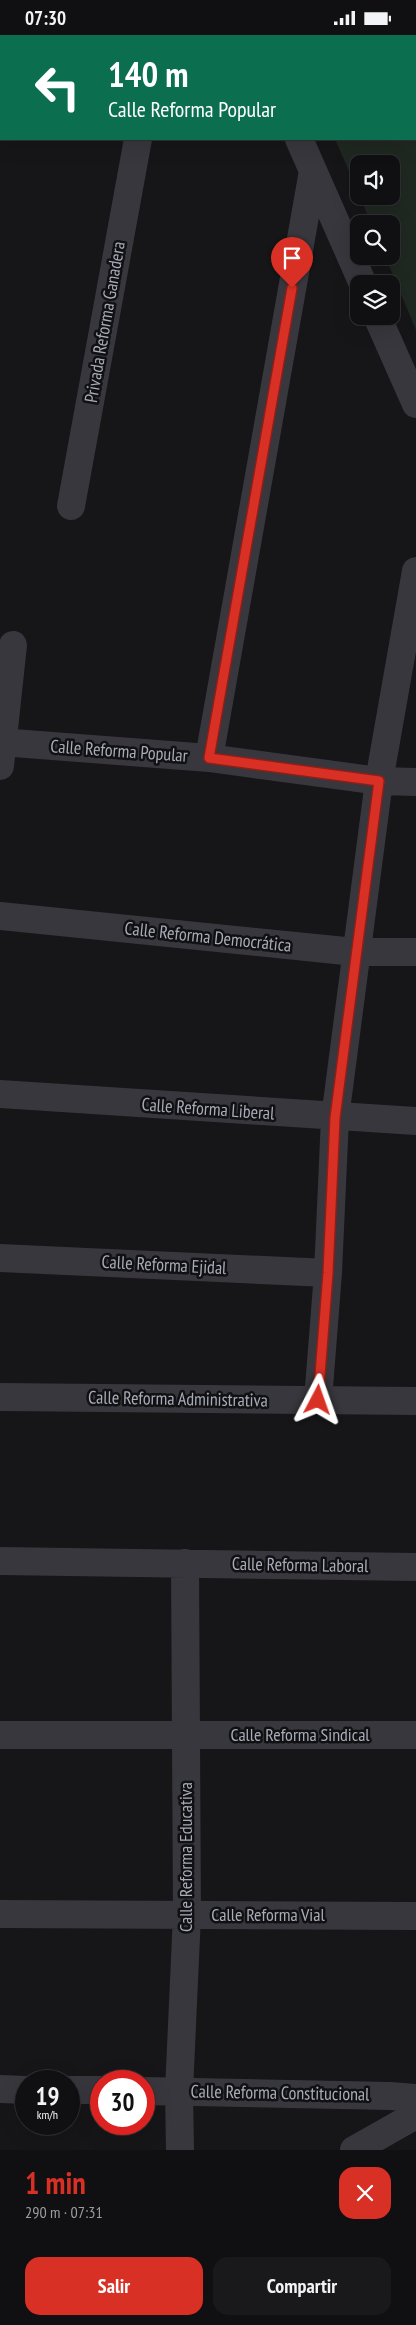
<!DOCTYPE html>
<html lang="es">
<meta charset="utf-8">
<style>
body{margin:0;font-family:"PT Sans Narrow",sans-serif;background:#19191b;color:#f1f3f6;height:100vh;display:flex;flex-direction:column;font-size:19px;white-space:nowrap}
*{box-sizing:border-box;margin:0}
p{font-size:16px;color:#9c9d9f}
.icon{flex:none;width:28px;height:28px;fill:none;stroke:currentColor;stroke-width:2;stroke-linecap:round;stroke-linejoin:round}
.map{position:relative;height:2115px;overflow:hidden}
.side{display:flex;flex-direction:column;background:#101012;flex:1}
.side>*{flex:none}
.top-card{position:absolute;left:0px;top:0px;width:416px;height:105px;box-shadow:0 5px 20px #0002,0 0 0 1px #303032;background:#0b6e4f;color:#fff;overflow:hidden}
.controls{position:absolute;left:350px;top:120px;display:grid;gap:10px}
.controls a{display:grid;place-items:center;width:50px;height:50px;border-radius:10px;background:#101012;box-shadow:0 5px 20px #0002,0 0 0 1px #303032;font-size:25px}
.speed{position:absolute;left:15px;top:2035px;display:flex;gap:10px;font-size:25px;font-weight:700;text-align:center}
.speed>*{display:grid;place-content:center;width:65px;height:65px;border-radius:50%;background:#101012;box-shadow:0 5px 20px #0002,0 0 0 1px #303032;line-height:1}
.speed small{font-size:12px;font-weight:400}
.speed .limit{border:8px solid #d22;background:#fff;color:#111}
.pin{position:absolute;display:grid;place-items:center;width:42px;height:42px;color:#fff;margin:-51px -21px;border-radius:50% 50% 50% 0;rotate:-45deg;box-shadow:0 0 5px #0007}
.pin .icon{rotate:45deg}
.me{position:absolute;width:55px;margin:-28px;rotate:4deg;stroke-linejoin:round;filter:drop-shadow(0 0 4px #0008)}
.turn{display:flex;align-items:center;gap:18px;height:105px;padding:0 25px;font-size:22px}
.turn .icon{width:65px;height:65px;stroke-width:2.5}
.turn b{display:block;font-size:35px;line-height:42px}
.round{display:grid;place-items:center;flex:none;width:52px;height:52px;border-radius:15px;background:#19191b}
.headline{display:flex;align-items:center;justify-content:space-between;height:85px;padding:0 25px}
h1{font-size:30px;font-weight:800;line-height:38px;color:#d93025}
.button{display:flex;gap:10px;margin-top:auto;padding:10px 25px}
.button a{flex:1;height:58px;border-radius:15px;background:#d93025;color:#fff;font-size:20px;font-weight:800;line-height:58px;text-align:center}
.button a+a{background:#19191b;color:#f1f3f6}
.status{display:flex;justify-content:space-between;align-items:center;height:35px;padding:0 25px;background:#101012;direction:ltr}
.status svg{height:14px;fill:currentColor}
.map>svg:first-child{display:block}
.green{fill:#202822}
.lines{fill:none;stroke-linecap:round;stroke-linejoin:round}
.minor{stroke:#37373d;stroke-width:28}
.tertiary{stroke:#37373d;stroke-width:28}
.route-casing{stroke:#8d1f18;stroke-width:12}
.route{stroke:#d93025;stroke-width:9}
.labels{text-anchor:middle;stroke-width:5;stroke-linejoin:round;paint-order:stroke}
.street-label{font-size:18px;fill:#a8abb8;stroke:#111113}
</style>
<div class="status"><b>07:30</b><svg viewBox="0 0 49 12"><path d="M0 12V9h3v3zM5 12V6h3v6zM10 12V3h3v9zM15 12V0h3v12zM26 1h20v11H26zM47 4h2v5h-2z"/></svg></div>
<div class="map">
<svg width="416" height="2115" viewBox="0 0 416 2115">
<rect width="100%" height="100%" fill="#161618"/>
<path class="green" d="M292 0H391L392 1H292Z
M415 55 416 57V295L385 221H391V189H371L360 161H391V129H359V159L335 104H415Z"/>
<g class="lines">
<path class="minor" d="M157 1V0
M71 471 138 104
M0 707 209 723 379 746 416 747
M209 723 313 136
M0 731 13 610
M0 881 355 917H416
M0 1059 416 1086
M0 1223 328 1238
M0 1362 416 1366
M318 1365 328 1238 335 1083 379 746 416 536
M0 1526 416 1532
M0 1700H416
M0 1879 416 1881
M0 2054 26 2055
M69 2055H101
M144 2056 390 2061 416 2063
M180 2115 179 2056 187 1880 185 1528"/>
<path class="tertiary" d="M254 0 255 1
M404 0V1
M415 26 416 29
M299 104 363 249
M377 281 416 369
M354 2115 416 2080"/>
</g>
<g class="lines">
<defs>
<path id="route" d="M292 253 209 723 379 746 335 1083 328 1238 318 1365"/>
</defs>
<use href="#route" class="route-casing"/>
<use href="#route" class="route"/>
</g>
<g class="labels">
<g class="street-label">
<text transform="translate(105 287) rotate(-80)" y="6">Privada Reforma Ganadera</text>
<text transform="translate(119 716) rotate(4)" y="6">Calle Reforma Popular</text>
<text transform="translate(208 902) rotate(6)" y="6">Calle Reforma Democrática</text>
<text transform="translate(208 1074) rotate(4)" y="6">Calle Reforma Liberal</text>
<text transform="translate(164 1230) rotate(3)" y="6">Calle Reforma Ejidal</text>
<text transform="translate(178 1364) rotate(1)" y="6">Calle Reforma Administrativa</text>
<text transform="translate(300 1530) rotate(1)" y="6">Calle Reforma Laboral</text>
<text x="300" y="1706">Calle Reforma Sindical</text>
<text transform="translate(186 1822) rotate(-90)" y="6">Calle Reforma Educativa</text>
<text x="268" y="1886">Calle Reforma Vial</text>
<text transform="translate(280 2058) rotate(1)" y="6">Calle Reforma Constitucional</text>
</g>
</g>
</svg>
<div class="controls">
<a><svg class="icon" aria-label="sound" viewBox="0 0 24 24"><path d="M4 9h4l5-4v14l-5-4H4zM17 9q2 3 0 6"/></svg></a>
<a><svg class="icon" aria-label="search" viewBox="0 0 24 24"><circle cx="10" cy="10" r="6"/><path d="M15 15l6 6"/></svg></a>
<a><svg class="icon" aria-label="layers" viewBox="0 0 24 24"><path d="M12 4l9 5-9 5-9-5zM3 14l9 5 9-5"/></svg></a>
</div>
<div class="speed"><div>19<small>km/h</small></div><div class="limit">30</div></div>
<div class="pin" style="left:292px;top:253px;background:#d93025"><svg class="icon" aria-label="arrive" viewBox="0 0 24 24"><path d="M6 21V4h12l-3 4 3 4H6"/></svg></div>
<svg class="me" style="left:318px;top:1365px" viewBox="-20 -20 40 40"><path d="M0-17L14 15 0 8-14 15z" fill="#d93025" stroke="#fff" stroke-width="4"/></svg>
<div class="top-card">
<div class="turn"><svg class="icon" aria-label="left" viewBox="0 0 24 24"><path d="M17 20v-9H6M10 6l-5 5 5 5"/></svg><div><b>140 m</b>Calle Reforma Popular</div></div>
</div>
</div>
<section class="side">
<div class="headline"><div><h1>1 min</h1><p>290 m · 07:31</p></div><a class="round" style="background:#d93025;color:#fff"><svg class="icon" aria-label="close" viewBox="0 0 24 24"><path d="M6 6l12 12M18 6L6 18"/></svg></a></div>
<div class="button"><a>Salir</a><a>Compartir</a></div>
</section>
